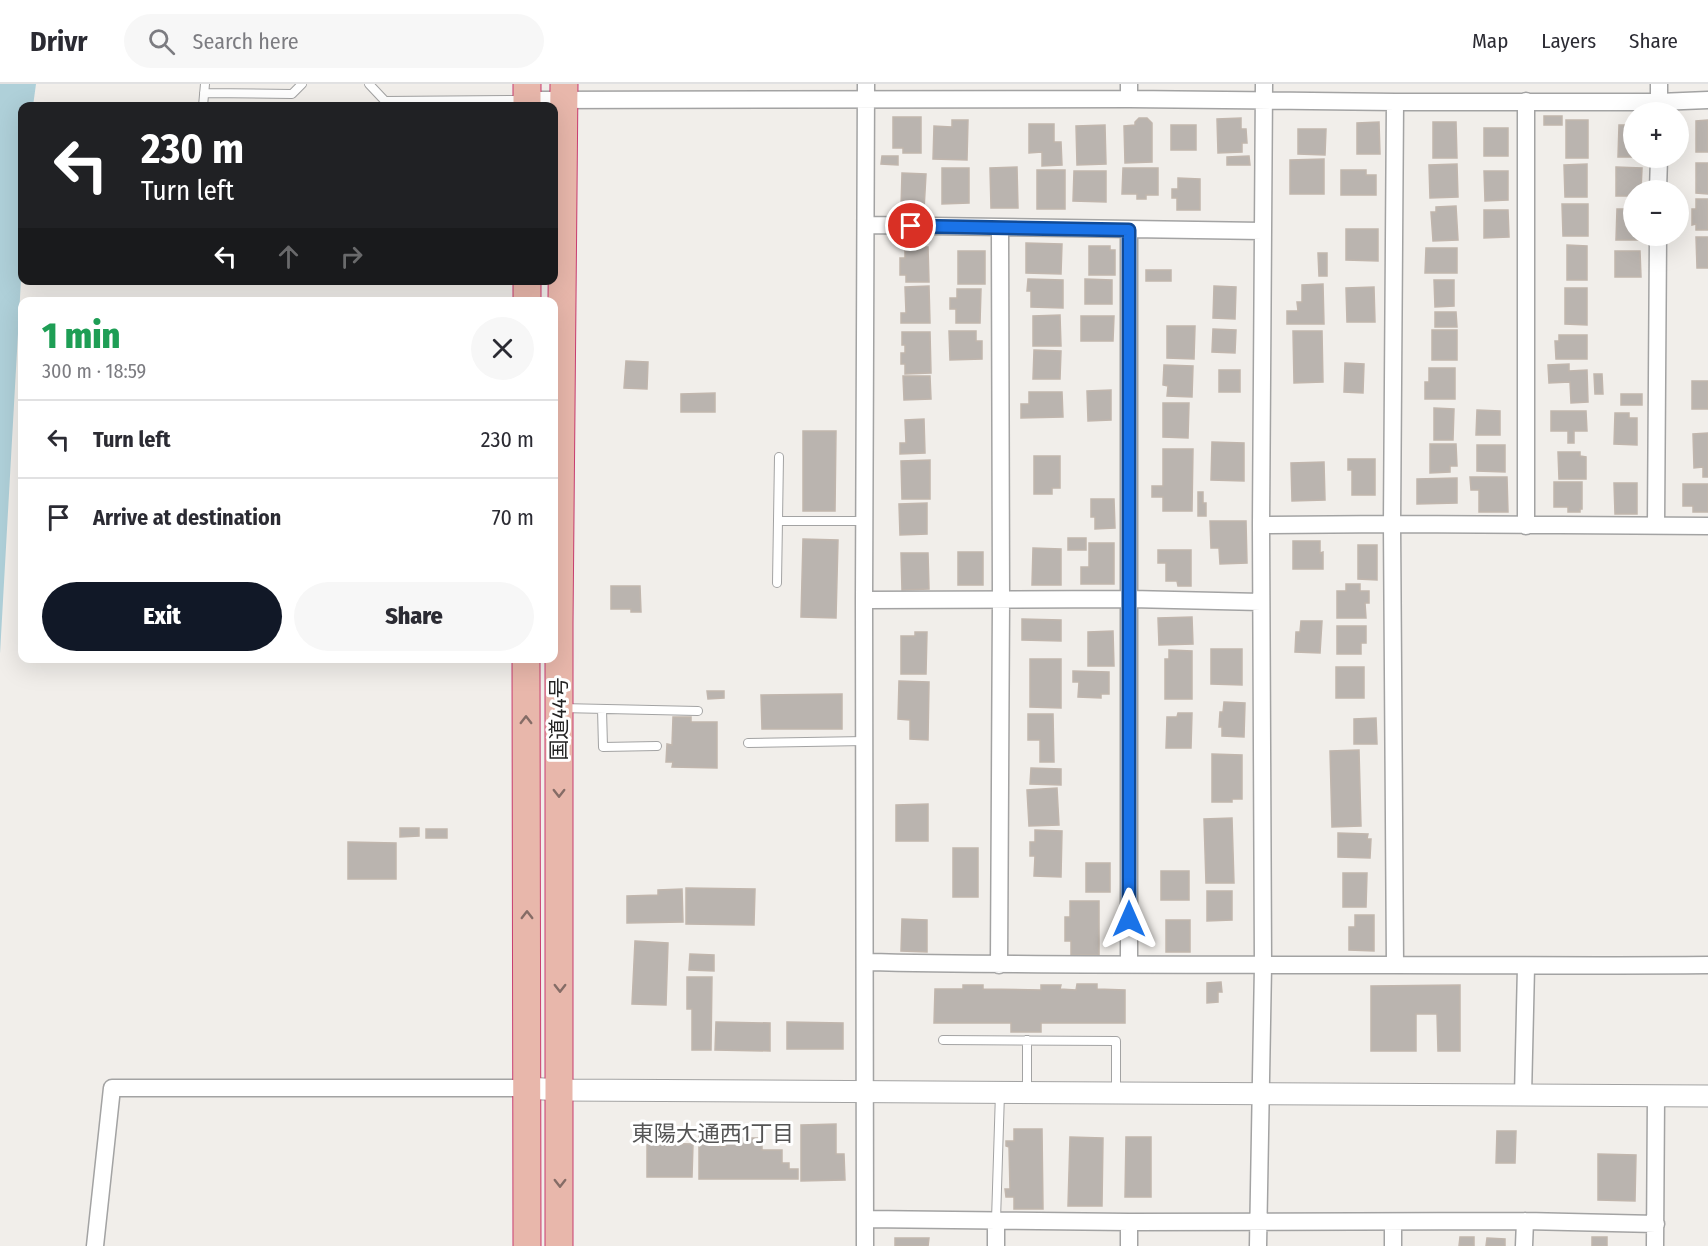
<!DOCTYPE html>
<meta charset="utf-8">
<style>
body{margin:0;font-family:"Fira Sans Condensed","Noto Sans JP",sans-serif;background:#f7f7f7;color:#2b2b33;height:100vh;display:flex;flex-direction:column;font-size:22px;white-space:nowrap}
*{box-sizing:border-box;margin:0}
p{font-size:20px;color:#7c7c81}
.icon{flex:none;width:33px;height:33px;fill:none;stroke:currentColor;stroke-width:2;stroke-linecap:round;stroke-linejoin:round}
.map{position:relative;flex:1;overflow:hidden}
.side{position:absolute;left:18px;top:213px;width:540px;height:366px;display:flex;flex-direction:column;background:#fff;border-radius:12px;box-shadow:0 6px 24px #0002}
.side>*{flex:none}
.banner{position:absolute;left:18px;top:18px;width:540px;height:183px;border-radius:12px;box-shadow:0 6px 24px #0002;background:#202124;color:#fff;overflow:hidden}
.controls{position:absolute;left:1623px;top:18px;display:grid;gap:12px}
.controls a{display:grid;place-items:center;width:66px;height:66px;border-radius:50%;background:#fff;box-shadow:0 6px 24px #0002;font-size:30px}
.pin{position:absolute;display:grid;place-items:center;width:51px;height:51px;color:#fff;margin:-26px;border:3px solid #fff;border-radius:50%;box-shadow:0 2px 6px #0007}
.me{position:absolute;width:66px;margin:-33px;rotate:0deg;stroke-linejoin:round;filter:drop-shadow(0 0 4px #0008)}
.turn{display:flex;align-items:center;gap:21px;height:126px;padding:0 24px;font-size:27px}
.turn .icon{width:78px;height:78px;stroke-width:2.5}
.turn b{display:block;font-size:42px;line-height:51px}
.lanes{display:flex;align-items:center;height:57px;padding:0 24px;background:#0003;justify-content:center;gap:30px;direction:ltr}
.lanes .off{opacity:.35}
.round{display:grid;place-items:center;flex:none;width:63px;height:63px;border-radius:32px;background:#f7f7f7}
.overview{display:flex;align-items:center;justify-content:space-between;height:102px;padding:0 24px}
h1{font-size:36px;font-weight:800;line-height:45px;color:#1e9e55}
.action{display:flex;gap:12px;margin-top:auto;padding:12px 24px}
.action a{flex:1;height:69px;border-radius:36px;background:#111827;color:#fff;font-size:24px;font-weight:800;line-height:69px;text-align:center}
.action a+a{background:#f7f7f7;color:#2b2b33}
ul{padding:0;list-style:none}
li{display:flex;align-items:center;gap:18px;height:78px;padding:0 24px;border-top:2px solid #e1e1e2}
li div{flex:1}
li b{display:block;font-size:22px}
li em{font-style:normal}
header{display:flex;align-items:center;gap:36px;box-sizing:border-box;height:84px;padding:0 30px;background:#fff;border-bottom:2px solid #e1e1e2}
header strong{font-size:28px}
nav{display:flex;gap:33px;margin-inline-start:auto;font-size:21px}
.search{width:420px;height:54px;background:#f7f7f7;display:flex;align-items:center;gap:15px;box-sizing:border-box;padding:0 21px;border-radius:33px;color:#7c7c81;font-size:22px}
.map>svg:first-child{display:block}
.water{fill:#afd0d9}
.building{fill:#bab4af;stroke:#c1b6ad;stroke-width:1.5}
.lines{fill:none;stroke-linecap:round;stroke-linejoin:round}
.service-casing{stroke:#a3a3a3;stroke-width:10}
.minor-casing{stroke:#a3a3a3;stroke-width:19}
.tertiary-casing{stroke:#a3a3a3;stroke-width:23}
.trunk-casing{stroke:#c93d70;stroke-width:29}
.service{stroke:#fff;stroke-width:8}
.minor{stroke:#fff;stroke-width:16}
.tertiary{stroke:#fff;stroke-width:21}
.trunk{stroke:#e8b7ab;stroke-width:27}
.oneway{stroke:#856c66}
.route-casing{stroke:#114b97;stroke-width:15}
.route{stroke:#1a73e8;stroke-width:10}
.labels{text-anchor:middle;stroke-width:6;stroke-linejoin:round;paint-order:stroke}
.street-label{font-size:21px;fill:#222;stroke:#fff}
.neighbourhood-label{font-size:22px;fill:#555;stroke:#fff}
</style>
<header>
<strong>Drivr</strong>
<div class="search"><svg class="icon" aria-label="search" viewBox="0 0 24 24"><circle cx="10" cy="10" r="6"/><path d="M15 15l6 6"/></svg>Search here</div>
<nav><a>Map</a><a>Layers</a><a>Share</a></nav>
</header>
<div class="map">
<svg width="1708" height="1162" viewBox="0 0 1708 1162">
<rect width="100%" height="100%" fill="#f1eeea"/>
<path class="water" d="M0 0H36L33 22H22V178L0 570Z"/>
<path class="building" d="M1544 32H1562V41H1544Z
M893 33H921V69H903V64H893Z
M1139 34H1147L1152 39V78L1125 79 1124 42 1135 41V38Z
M1241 34V45H1246L1247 59H1242V68L1218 69 1217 35Z
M952 36H968L967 76 933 75 934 42 952 43Z
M1566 36H1588V74H1566Z
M1708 36V68H1696V37Z
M1379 38 1380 70H1357V39Z
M1433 38H1456L1457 74H1433Z
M1029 40H1054V58H1061L1062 81 1042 82V68L1029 69Z
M1105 41 1106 80 1077 81 1076 42Z
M1171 41H1196V66H1171Z
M1619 41H1634V73H1618Z
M1484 44H1508V72H1484Z
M1298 45H1326L1325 71 1298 70Z
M882 72H898V81L881 80Z
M1249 72 1250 81H1227V73Z
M1324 75V110H1290V76Z
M1696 79H1708V110L1696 109Z
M1457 80 1458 113 1430 114 1429 81Z
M1587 80V113H1565L1564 81Z
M1017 83 1018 124H991L990 84Z
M1616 83 1642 84 1641 106H1634V112H1616Z
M942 84H969V119L942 120Z
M1123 84H1158V111H1146V115H1137V110H1122Z
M1037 86H1065V125H1037Z
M1341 86H1366V91H1376V111H1341Z
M1074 87H1106V118L1073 117Z
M1484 87H1508V116L1485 117Z
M902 89 926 90 924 126 901 125Z
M1178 94 1200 95V126H1177V114H1172V105H1178Z
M1696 115H1708V146H1696V140L1692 141V125H1696Z
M1562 120H1588V152H1563Z
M1456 122 1458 156 1433 157 1431 128H1436V123Z
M1617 125H1634V152H1641L1640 156H1616Z
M1484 126H1508L1509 153 1484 154Z
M1346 145H1378V177L1346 176Z
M1696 153H1708V184H1697Z
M1026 159 1062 160 1061 190 1026 189Z
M1567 161 1587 162V196H1567Z
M1089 162H1110V166H1115V191H1089Z
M905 163H928L929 198H906V191H900V174H905Z
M1426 164H1457V189H1425Z
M958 167H985V200H958Z
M1615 167H1640L1641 193H1615Z
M1318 169H1327V192H1319Z
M1146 186H1171V197H1146Z
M1028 195 1063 196V224L1031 223V207H1027Z
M1085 195 1112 196V220H1085Z
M1434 196H1454V222L1435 223Z
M1323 200 1324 240H1287V227H1298L1297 218H1302V201Z
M929 202 930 239H901V229H906L905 203Z
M1214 202 1236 203 1235 235 1213 234Z
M1374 203 1375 238H1347L1346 204Z
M1565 204H1587V241L1565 240Z
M957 205H981L980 239H956V225H950V214H957Z
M1435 228H1456L1457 243H1435Z
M1060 231 1061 262H1033V232Z
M1081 232H1114L1113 257H1081Z
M1167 242H1195L1194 275 1167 274Z
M1213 245 1236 246 1235 269 1212 268Z
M1432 246H1457V276H1432Z
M949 247H976V257H982V275L950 276Z
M1293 247H1322L1323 298 1294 299Z
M902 248H930L931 289 905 290V280H901V269H905V261H902Z
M1559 251H1587V275H1556L1555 257H1559Z
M1034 266 1061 267 1060 295H1033Z
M626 277 648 278 647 305 624 304Z
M1345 279 1364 280 1363 309 1344 308Z
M1569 280V287L1587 286 1588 318 1571 319 1570 298 1549 299 1548 281Z
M1164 281 1193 282 1192 313 1167 312 1168 302 1163 301Z
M1429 284H1455V315H1425V298H1429Z
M1219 286H1240V308H1219Z
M1594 290H1602L1603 310H1595Z
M903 292H930L931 315 904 316Z
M1692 297H1708V325H1692Z
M1111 306V336L1088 337 1087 307Z
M1029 308H1062L1063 333 1021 334V320H1029Z
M715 309V328H681V310Z
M1621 310H1642V321H1621Z
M1163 319H1189L1188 354 1163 353Z
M1434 324 1454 325 1453 356H1434Z
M1477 326 1500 327V351H1476Z
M1551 327H1586L1587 347H1574V359H1568V347H1551Z
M1615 329H1629V334H1637V361L1614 360Z
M924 335 925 369 900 370V359H906L905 336Z
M803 347H836L835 427H803Z
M1708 349V393H1703V383L1694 384 1693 350Z
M1212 358 1244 359V397L1211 396Z
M1430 360H1456L1457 382H1450V388L1430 389Z
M1477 361H1505V388L1477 387Z
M1163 365H1193L1192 427H1163V413H1152V402H1163Z
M1558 368H1580V372L1586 373V395H1559Z
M1034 372H1060V404H1052V410H1034Z
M1348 375H1375V411H1352V386H1348Z
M930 376V415H902L901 377Z
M1324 378 1325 416 1292 417 1291 379Z
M1470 393H1507L1508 428H1479V406H1471Z
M1457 394V419L1417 420V395Z
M1554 398H1582V425H1580V428H1568V423H1554Z
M1614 399H1637V430H1615Z
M1683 400H1708V428H1693V422H1683Z
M1198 408H1203V419H1206V432H1198Z
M1091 415H1114L1115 444 1095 445V433H1091Z
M927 419V450L900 451 899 420Z
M1210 437H1246L1247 479 1220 480 1219 464H1211Z
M1068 454H1086V466H1068Z
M803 455 838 456 836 534 801 533Z
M1293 457H1320V469L1323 468V485H1293Z
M1089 459H1114V500H1081V483H1089Z
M1358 461H1377V496L1358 495Z
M1033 464 1061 465V501H1032Z
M1158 466H1191V502H1178L1177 497H1166V479H1158Z
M958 468H983V501H958Z
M901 469H928L929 505 902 506Z
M1346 500H1360V507H1369V519H1365L1366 534H1337V507H1346Z
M611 502H640L641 528H631V525H611Z
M1192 533 1193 560 1159 561 1158 534Z
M1022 535 1061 536V557L1022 556Z
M1301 537H1322L1320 569 1295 568 1296 548H1300Z
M1337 542H1366V559H1361V570H1337Z
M1113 547 1114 582H1088V548Z
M915 548H927L926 590H901V552H915Z
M1211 565H1242V601L1211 600Z
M1169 566 1192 567V615H1165V575H1169Z
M1030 575H1061V624L1030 623Z
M1336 583H1364V614H1336Z
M1073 587 1109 588V610H1101V614L1078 613 1079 598H1073Z
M899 597 929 598 928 656 910 655V636L898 635Z
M707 607H724V614L708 615Z
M842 610V645H762L761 611Z
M1224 618 1245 619 1244 653 1222 652V643H1219L1220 628H1223Z
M1178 629H1192L1191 664H1166L1167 633H1177Z
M1028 630H1053L1054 678H1040V656H1028Z
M673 633H691V638H717V684L672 683 673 678H666L667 660 672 661Z
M1376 634 1377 660H1354V635Z
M1359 666 1361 742 1332 743 1330 667Z
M1212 670 1242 671V715H1232V718H1212Z
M1031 684 1061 685V701L1030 700Z
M1057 704 1059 741 1029 742 1027 706Z
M928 720V757H896V721Z
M1232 734 1234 799H1206L1204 735Z
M400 744H419V752L400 753Z
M426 745H447V754H426Z
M1035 746 1062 747 1061 793 1034 792 1035 772H1030V758H1035Z
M1338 749 1368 750 1367 755H1371L1370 774 1338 773Z
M348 758 396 759V795H348Z
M953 764H978V813H953Z
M1086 779H1110V808H1086Z
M1161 787H1189V816H1161Z
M1343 789H1367L1366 823H1343Z
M686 804 755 805 754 841 686 840Z
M682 805 683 838 627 839V812L658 811V806Z
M1207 807H1232V836L1207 837Z
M1070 817H1099V871H1071V857H1065V833H1070Z
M1355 831H1374V867L1349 866V843H1355Z
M902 835 927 836V868L901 867Z
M1166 836H1190V868H1166Z
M635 857 668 859 666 921 632 920Z
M690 870 714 871V887L689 886Z
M687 893H712L711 966H692V925H687Z
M1221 898 1222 908H1218V918L1207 919V899Z
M1077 900H1097V905L1125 906V939H1041V948H1011V939H934L935 905H963V901H983V905L1041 906V901H1061L1060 905 1076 906Z
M1460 901V967H1438L1437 930H1416V967H1371V902Z
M716 938 770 939V967L715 966Z
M787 938 843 939V965H787Z
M836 1040V1070H844L845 1096 801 1097V1041Z
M1014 1045H1042L1043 1125H1014V1113H1006L1005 1105H1010L1009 1063 1006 1062V1057H1014Z
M1497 1047H1516L1515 1079H1496Z
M699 1051H720V1062H726V1054H762V1066H782V1079H789V1085H798V1095H699Z
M1070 1053 1103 1054 1102 1122H1068Z
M1126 1053H1151V1113H1125Z
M647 1059 693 1060 692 1093H647Z
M1598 1070 1636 1071 1635 1117 1598 1116Z
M1460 1153H1474V1162H1459Z
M1592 1153H1607V1162H1592Z
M895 1154H929L928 1162H895Z
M1487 1154 1505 1155V1162H1486Z"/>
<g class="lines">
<defs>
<path id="service" d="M369 0 385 17 523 16
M204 9 292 10 302 0
M203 22 205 0
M778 437H865
M777 499 779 373
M561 624 698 627
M602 625 603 663 657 662
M748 659 865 657
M943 956 1116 957V1008
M1027 1007V956
M996 1136 1000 1009"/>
<path id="minor" d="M1129 15V0
M527 16 1129 15 1395 18H1659L1708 16
M1395 18 1392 440 1395 881
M1659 28V0
M1658 106 1659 74
M866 141 1262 147
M1129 146V880
M1261 441 1392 440 1708 442
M1656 441 1658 152
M1526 442V17
M864 516 1131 515 1261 518
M865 878C1042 882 1219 880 1395 881 1500 881 1604 882 1708 881
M999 881 1001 517 1000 143
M1523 1012 1526 883
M866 1135 1129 1138 1525 1137 1656 1140
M996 1136V1162
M95 1162 112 1004H527
M865 1162 864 516 866 0
M1129 1162V1138
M1258 1162 1263 882 1261 441 1264 0
M1393 1162V1138
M1524 1162 1525 1137
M1655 1162 1656 1012"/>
<path id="tertiary" d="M527 1004 560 1006 1708 1012"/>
<path id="trunk" d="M527 22V0
M527 218V196
M526 574 527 1162
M559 1162V540L564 0"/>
</defs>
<use href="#service" class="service-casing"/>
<use href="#minor" class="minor-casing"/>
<use href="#tertiary" class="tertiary-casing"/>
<use href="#trunk" class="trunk-casing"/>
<use href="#service" class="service"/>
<use href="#minor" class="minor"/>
<use href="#tertiary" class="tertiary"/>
<use href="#trunk" class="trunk"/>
</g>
<defs><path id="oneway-chevron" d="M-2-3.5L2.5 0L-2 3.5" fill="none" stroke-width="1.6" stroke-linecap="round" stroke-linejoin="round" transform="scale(1.5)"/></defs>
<g class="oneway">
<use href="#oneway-chevron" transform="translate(526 636) rotate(-90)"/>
<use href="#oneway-chevron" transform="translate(559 709) rotate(90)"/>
<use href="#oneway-chevron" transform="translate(527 831) rotate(-90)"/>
<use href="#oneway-chevron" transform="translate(560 904) rotate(90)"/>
<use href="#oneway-chevron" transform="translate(560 1099) rotate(90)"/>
</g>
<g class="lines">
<defs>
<path id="route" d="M911 142 1129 146V835"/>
</defs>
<use href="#route" class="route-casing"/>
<use href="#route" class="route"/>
</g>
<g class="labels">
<g class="street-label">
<text transform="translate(559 635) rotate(-90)" y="7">国道44号</text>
</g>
<g class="neighbourhood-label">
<text x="713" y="1057">東陽大通西1丁目</text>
</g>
</g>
</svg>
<div class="controls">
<a>+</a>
<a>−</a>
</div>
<div class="pin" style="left:911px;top:142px;background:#d93025"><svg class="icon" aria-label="arrive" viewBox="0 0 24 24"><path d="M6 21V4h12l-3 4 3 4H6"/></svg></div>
<svg class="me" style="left:1129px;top:835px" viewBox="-20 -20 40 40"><path d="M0-17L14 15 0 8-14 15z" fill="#1a73e8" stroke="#fff" stroke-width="4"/></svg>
<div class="banner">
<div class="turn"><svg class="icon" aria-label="left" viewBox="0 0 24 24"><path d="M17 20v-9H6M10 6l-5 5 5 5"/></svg><div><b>230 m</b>Turn left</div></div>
<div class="lanes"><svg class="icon" aria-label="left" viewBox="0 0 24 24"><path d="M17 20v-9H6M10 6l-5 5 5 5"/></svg><svg class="icon off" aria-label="ahead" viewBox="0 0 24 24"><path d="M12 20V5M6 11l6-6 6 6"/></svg><svg class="icon off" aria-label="right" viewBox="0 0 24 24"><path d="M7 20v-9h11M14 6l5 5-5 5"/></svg></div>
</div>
<section class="side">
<div class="overview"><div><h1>1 min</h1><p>300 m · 18:59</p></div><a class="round"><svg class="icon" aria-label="close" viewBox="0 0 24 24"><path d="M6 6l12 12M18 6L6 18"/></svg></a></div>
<ul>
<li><svg class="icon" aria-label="left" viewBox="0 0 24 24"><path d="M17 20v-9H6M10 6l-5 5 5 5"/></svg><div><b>Turn left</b></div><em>230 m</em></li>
<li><svg class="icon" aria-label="arrive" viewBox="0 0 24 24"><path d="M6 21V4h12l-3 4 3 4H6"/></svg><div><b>Arrive at destination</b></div><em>70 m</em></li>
</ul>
<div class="action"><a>Exit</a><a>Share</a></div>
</section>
</div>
